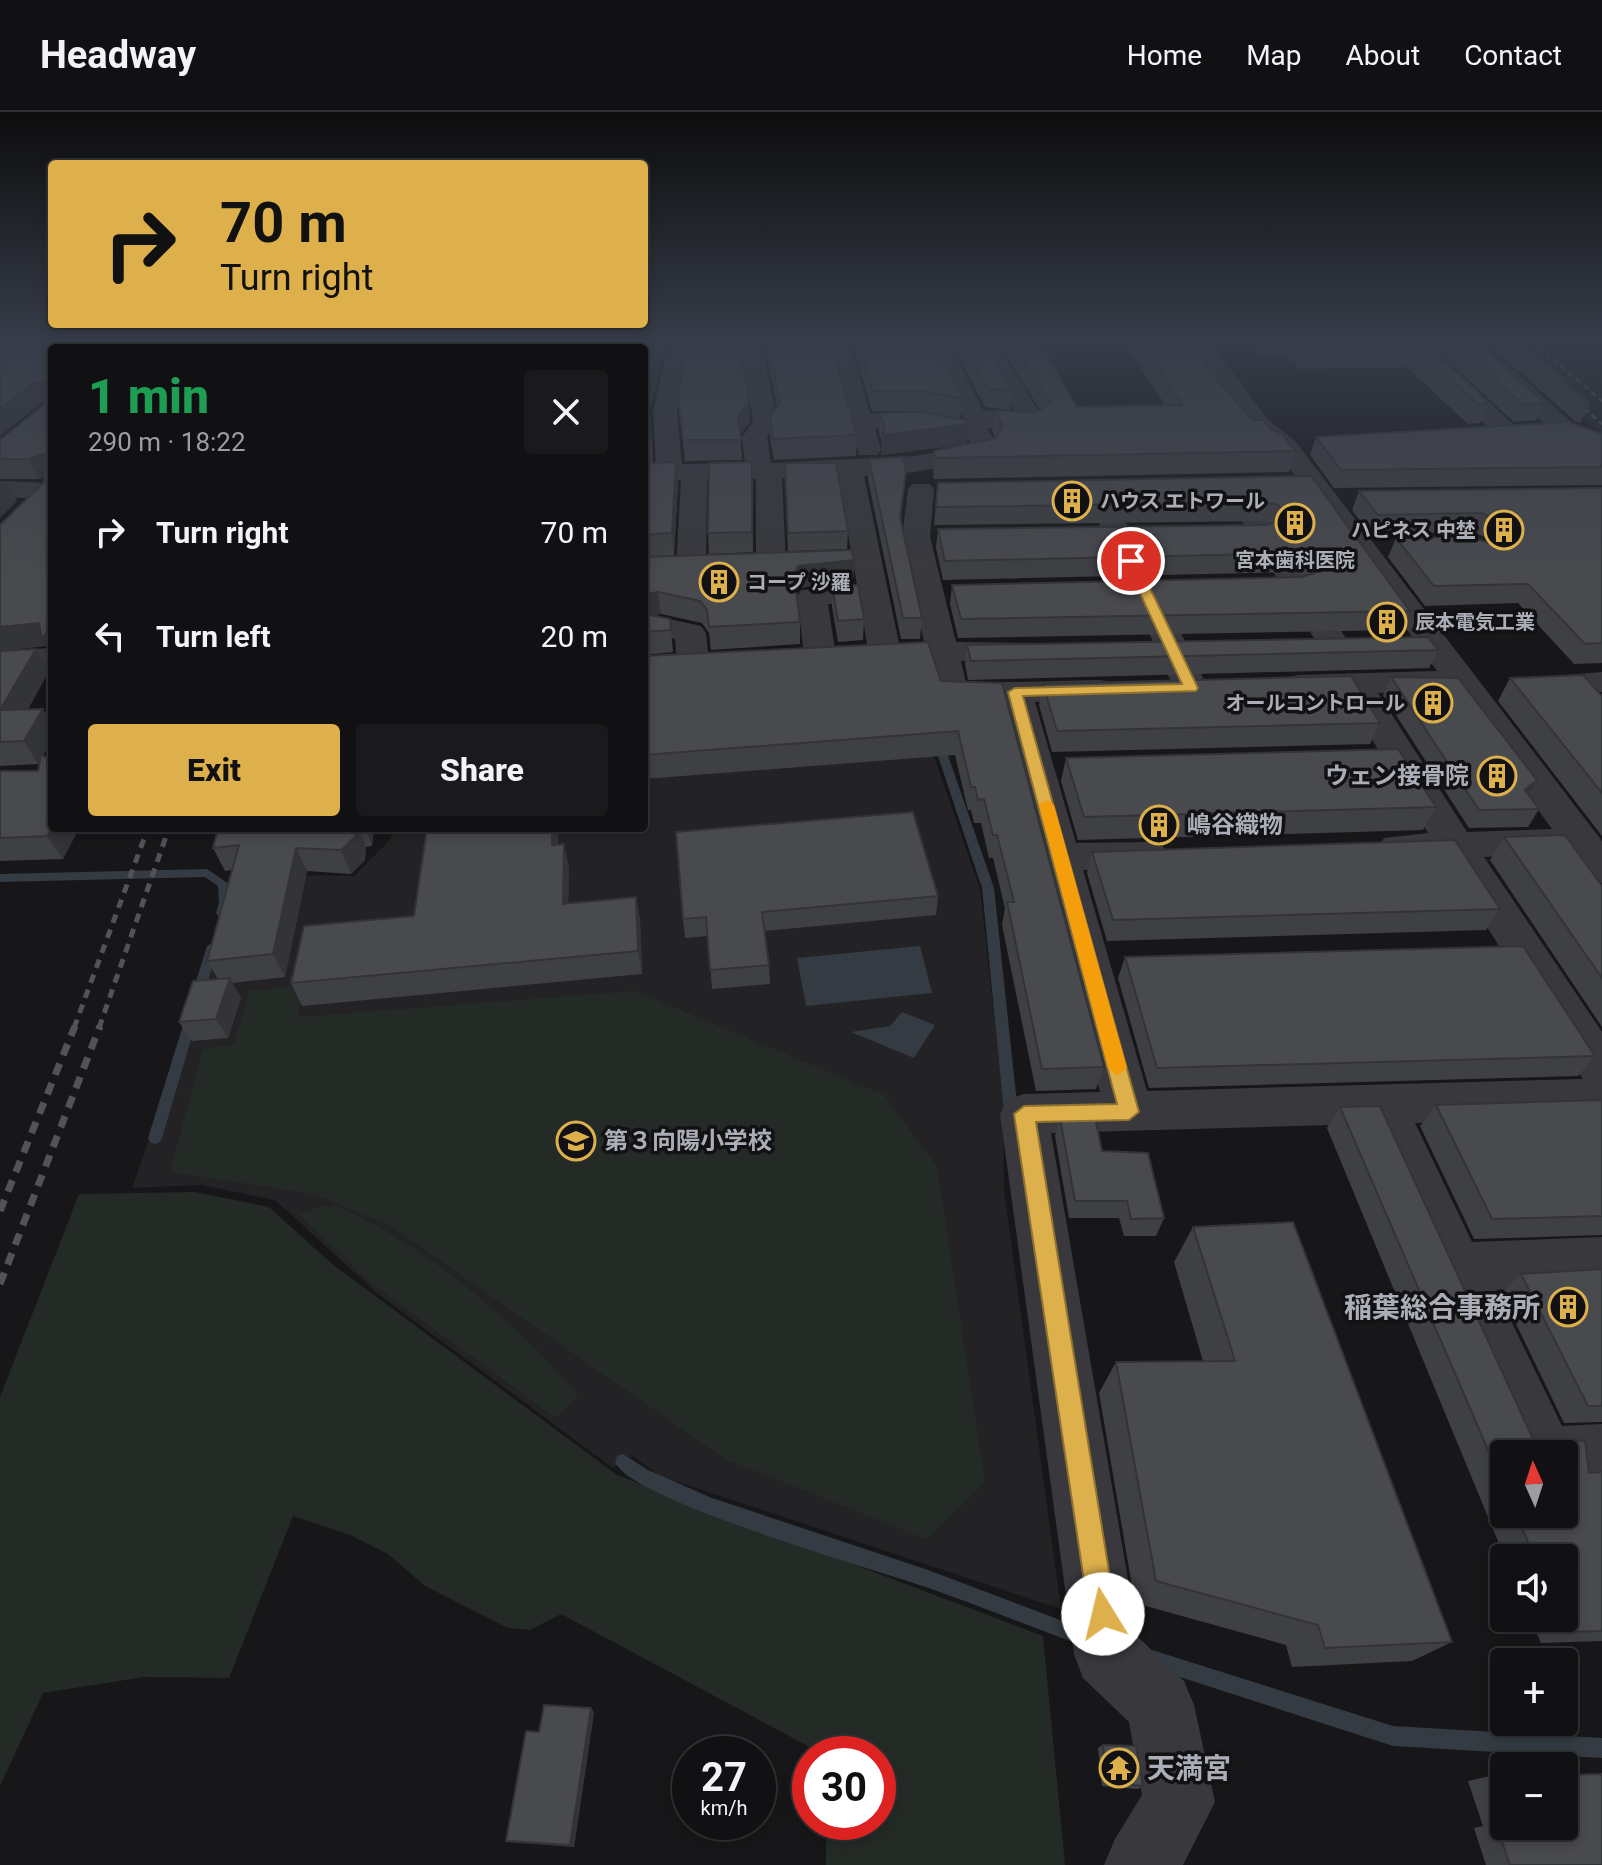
<!DOCTYPE html>
<meta charset="utf-8">
<style>
body{margin:0;font-family:Roboto,"Noto Sans JP",sans-serif;background:#1a1a1c;color:#f1f3f6;height:100vh;display:flex;flex-direction:column;font-size:30px;white-space:nowrap}
*{box-sizing:border-box;margin:0}
p{font-size:26px;color:#9c9da0}
.icon{flex:none;width:44px;height:44px;fill:none;stroke:currentColor;stroke-width:2;stroke-linecap:round;stroke-linejoin:round}
.map{position:relative;flex:1;overflow:hidden}
.drawer{position:absolute;left:48px;top:232px;width:600px;height:488px;display:flex;flex-direction:column;background:#111113;border-radius:8px;box-shadow:0 4px 12px #0003,0 0 0 2px #303133}
.drawer>*{flex:none}
.guide{position:absolute;left:48px;top:48px;width:600px;height:168px;border-radius:8px;box-shadow:0 4px 12px #0003,0 0 0 2px #303133;background:#ddb04c;color:#111;overflow:hidden}
.needle{width:52px;rotate:357deg}
.buttons{position:absolute;left:1490px;top:1328px;display:grid;gap:16px}
.buttons a{display:grid;place-items:center;width:88px;height:88px;border-radius:8px;background:#111113;box-shadow:0 4px 12px #0003,0 0 0 2px #303133;font-size:40px}
.speed{position:absolute;left:672px;top:1624px;display:flex;gap:16px;font-size:40px;font-weight:700;text-align:center}
.speed>*{display:grid;place-content:center;width:104px;height:104px;border-radius:50%;background:#111113;box-shadow:0 4px 12px #0003,0 0 0 2px #303133;line-height:1}
.speed small{font-size:20px;font-weight:400}
.speed .limit{border:12px solid #d22;background:#fff;color:#111}
.pin{position:absolute;display:grid;place-items:center;width:68px;height:68px;color:#fff;margin:-34px;border:4px solid #fff;border-radius:50%;box-shadow:0 2px 8px #0007}
.me{position:absolute;width:88px;margin:-44px;rotate:351deg;stroke-linejoin:round;filter:drop-shadow(0 0 6px #0008)}
.turn{display:flex;align-items:center;gap:28px;height:168px;padding:0 40px;font-size:36px}
.turn .icon{width:104px;height:104px;stroke-width:2.5}
.turn b{display:block;font-size:56px;line-height:68px}
.round{display:grid;place-items:center;flex:none;width:84px;height:84px;border-radius:8px;background:#1a1a1c}
.headline{display:flex;align-items:center;justify-content:space-between;height:136px;padding:0 40px}
h1{font-size:48px;font-weight:800;line-height:60px;color:#1e9e55}
.button{display:flex;gap:16px;margin-top:auto;padding:16px 40px}
.button a{flex:1;height:92px;border-radius:8px;background:#ddb04c;color:#111;font-size:32px;font-weight:800;line-height:92px;text-align:center}
.button a+a{background:#1a1a1c;color:#f1f3f6}
ul{padding:0;list-style:none}
li{display:flex;align-items:center;gap:24px;height:104px;padding:0 40px}
li div{flex:1}
li b{display:block;font-size:30px}
li em{font-style:normal}
header{display:flex;align-items:center;gap:48px;box-sizing:border-box;height:112px;padding:0 40px;background:#111113;border-bottom:2px solid #303133}
header strong{font-size:38px}
nav{display:flex;gap:44px;margin-inline-start:auto;font-size:28px}
.map>svg:first-child{display:block}
.built{fill:#232326}
.green{fill:#242a25}
.water{fill:#343b42}
.lines{fill:none;stroke-linecap:round;stroke-linejoin:round}
.stream{fill:#343b42;fill-rule:evenodd}
.minor{fill:#39393d;fill-rule:evenodd}
.rail-far2{stroke:#525358;stroke-width:3;stroke-dasharray:6 4;stroke-linecap:butt}
.rail-far1{stroke:#525358;stroke-width:5;stroke-dasharray:9 7;stroke-linecap:butt}
.rail{stroke:#525358;stroke-width:7;stroke-dasharray:12 9;stroke-linecap:butt}
.wall{fill:#3f4043;fill-rule:evenodd}
.shaded-wall{fill:#333437}
.building{fill:#494a4e;stroke:#333437;stroke-width:2}
.route{fill:#ddb04c;stroke:#907231;stroke-width:2}
.slow{fill:#f59e0b}
.labels{text-anchor:middle;stroke-width:7;stroke-linejoin:round;paint-order:stroke}
.far-poi-label{font-size:20px;font-weight:bold;fill:#abaeb7;stroke:#121214;text-anchor:start}
.poi-label{font-size:24px;font-weight:bold;fill:#abaeb7;stroke:#121214;text-anchor:start}
.near-poi-label{font-size:28px;font-weight:bold;fill:#abaeb7;stroke:#121214;text-anchor:end}
</style>
<header>
<strong>Headway</strong>
<nav><a>Home</a><a>Map</a><a>About</a><a>Contact</a></nav>
</header>
<div class="map">
<svg width="1602" height="1753" viewBox="0 0 1602 1753">
<rect width="100%" height="100%" fill="#171719"/>
<path class="built" d="M1491 228H1602V323L1555 282Z
M920 604 980 777 1003 985 1004 1078 1061 1497 660 1364 633 1344 613 1356 378 1182 275 1088 201 1073 132 1076 242 762 354 764 387 731 396 716H644V605Z"/>
<path class="green" d="M303 873 298 905 635 879 884 983 937 1055 985 1370 927 1427 725 1347 389 1113 314 1082 170 1060 203 937 234 932 249 879Z
M195 1080 269 1095 332 1152 617 1363 1043 1524 1065 1753H826V1710H878V1642H823L561 1502 530 1518 508 1516 425 1474 388 1442 350 1423 293 1404 229 1566 144 1565 43 1581 0 1674V1285L79 1082Z
M335 1094C420 1128 519 1213 578 1283L556 1306 375 1174 299 1103 319 1095Z"/>
<path class="water" d="M920 834 932 881 806 894 797 846Z
M902 900 935 913 914 946 851 920 890 914Z"/>
<g class="lines">
<path class="stream" d="M938 626 943 629 994 776 1018 1001 1016 1005 1011 1006 1006 1005 1004 1001 982 776 933 629Z
M207 757 229 772 231 791 226 804H218L216 801 219 791 218 774 205 765 0 770V762Z
M213 830 219 834 204 882 202 885H194L192 882 207 834Z
M191 902 195 904 197 907 162 1026 160 1030 155 1032 150 1030 148 1026 185 907 187 904Z
M623 1342 648 1358 712 1386 928 1458 1089 1519 1092 1525 1089 1531 1083 1534C1030 1514 977 1493 923 1474 874 1457 630 1388 615 1350L617 1344Z
M1152 1538 1393 1614 1602 1626V1646L1393 1634 1152 1556 1146 1553 1143 1547 1146 1541Z"/>
<path class="minor" d="M242 228H264L261 236H239Z
M302 228H324V236H302Z
M669 228H691L677 301 682 352 745 351 742 325 753 310 739 228H761L777 310 767 325 771 351 915 344 972 334 967 325 919 316 875 317 881 338 877 343H859L827 228H849L870 302H919L968 310 961 302 925 228H947L983 298 1016 302 973 228H995L1045 310 1042 315 987 316 998 335 991 345 915 360 864 364 899 531 924 530 902 425 908 378 912 372H930L934 378 930 425 956 530 1036 531 1041 538 1036 545 961 549 966 571 1101 568 1113 571 1118 578 1113 585 1035 590 1076 731 1149 730 1163 734 1169 743 1163 752 1149 756 1083 758 1147 979 1583 967 1444 747 1398 748 1384 744 1378 735 1384 726 1428 721 1345 582 1286 580 1281 573 1286 566 1298 563 1437 559 1277 339 1250 318 1187 228H1209L1268 308 1295 329 1602 729V771L1588 767 1568 740 1484 745 1602 920V1006L1415 1011 1472 1130 1602 1125V1173L1496 1178 1562 1314 1602 1312V1372L1564 1373V1342H1513L1367 1012 1051 1021 1138 1525 1184 1569 1194 1593 1215 1690 1183 1753H1104L1115 1727 1142 1683 1129 1610 1083 1566 1074 1542 1000 1002 1007 988 1024 982 1100 980 1001 591 940 589 928 550 859 548 854 541 859 534 867 532 860 491 828 492 836 544 832 551 820 554 808 551 804 544 797 484 801 478 857 473 838 365 782 366 786 452 781 458H761L756 452V367L707 368 706 454 701 460H681L676 454 681 368 644 369V353H656L653 301ZM1451 578 1552 717 1467 720 1378 581Z
M1475 228 1486 235 1483 240 1439 244 1517 316 1520 321 1517 326H1499L1410 239 1421 232Z
M1498 249 1506 251 1573 312 1576 317 1573 322H1555L1490 261 1487 256Z
M1233 366 1242 368 1349 531 1344 538 1333 541 1322 538 1317 531 1220 374 1224 368Z
M1096 368 1105 370 1109 376 1208 576 1203 583 1191 586 1179 583 1174 576 1083 376 1087 370Z
M0 369 52 371V387L0 385Z
M660 505 701 514 706 521 709 552 705 559 693 562 681 559 677 552 675 527 649 521 644 514 649 507Z
M52 536V556L0 559V539Z
M1602 560V580L1532 584 1520 581 1515 574 1520 567Z"/>
<path class="rail-far2" d="M1530 228 1602 289
M277 236 279 228
M289 236 291 228
M1569 283 1602 312"/>
<path class="rail-far1" d="M74 916 148 716
M99 916 169 716"/>
<path class="rail" d="M0 1099 75 914
M0 1172 100 914"/>
</g>
<path class="wall" d="M0 228H239L242 236H52V544L46 534 2 538 36 537 49 559 28 597H43L52 611V627L43 644 52 716H79L63 747 0 749V659H38V652L0 654V413L44 370V365L38 367H0V328L44 293V290H42L0 324Z
M764 228H830L857 323 856 344 774 348 770 326V306L777 294Z
M852 228H933L962 286 960 306 919 299H872Z
M950 228H983L1013 279 1010 298 985 295Z
M997 228H1038L1077 295 1165 293 1123 228H1189L1214 264 1252 308 1271 318 1296 339 1289 360 934 367 933 359 934 339 996 326 992 319 995 299 1036 300 1040 298Z
M1248 228H1432L1426 230 1489 291 1480 311 1468 312 1407 255 1300 257 1289 244 1263 245Z
M1484 228H1518L1569 270 1568 272 1590 291 1580 311 1575 309Z
M1453 230 1545 291 1536 308 1514 310 1446 247Z
M644 236 650 300 653 350 644 351Z
M678 281 750 309 740 323 742 348 685 349Z
M880 301 967 332 881 343 882 330 879 320Z
M1602 322V373L1334 376 1310 343 1316 325Z
M869 347 906 358 901 409 922 506 920 527H901L868 367Z
M676 350 678 371 674 443 644 445V351Z
M752 350 753 440 709 442 708 421Z
M1311 364 1410 499 1401 518 958 526 950 492 952 473 1301 465 1306 463 1294 460 943 468 936 436 938 417 1267 413 1272 411 1261 409 934 413 938 371Z
M785 369 848 419 847 437 788 439Z
M1602 376V551L1574 552 1518 491 1425 494 1388 445 1396 426 1493 433 1485 425 1472 420 1370 422 1352 398 1359 379Z
M644 445 854 448 853 470 798 476 796 481 800 510V532L711 538 709 521 702 511 661 502 653 503 670 507 673 540 644 543Z
M832 474 864 507 863 528 838 530 832 495Z
M967 533 1438 538 1429 556 968 568 965 551Z
M644 544 941 569 1104 955 1096 977 1036 979 1002 813 1005 796 993 746H989L981 711H974L971 698H968L955 643 644 667Z
M1391 565 1537 668 1528 682 1539 697 1528 715 1469 716 1383 583Z
M1510 566 1602 584V724L1498 589Z
M1043 572 1380 611 1370 632 1052 640 1039 593Z
M1066 646 1436 695 1423 718 1078 728 1061 669Z
M218 716H374L372 734 366 735 365 748 351 762 307 759 285 865 232 871 241 886 228 926 192 929 179 910 218 867 207 849 232 758 225 759 213 736Z
M558 716V732L569 755 568 791 636 785 640 808 642 862 302 894 291 871 414 804Z
M1504 725 1602 774V915L1490 748Z
M1092 740 1500 797 1486 818 1107 829 1087 761Z
M938 784 936 803 764 819 769 853 770 872 712 877 708 824 685 826 683 807Z
M1125 845 1595 944 1578 964 1149 976 1118 866Z
M1602 988V1123L1474 1127 1420 1014 1436 993Z
M1340 995 1533 1327 1589 1361 1602 1360V1529L1541 1531 1530 1506H1564V1446H1505L1327 1016ZM1504 1342 1564 1402H1504Z
M1060 1006 1102 1039 1164 1106 1156 1124H1124L1119 1106H1069L1055 1024Z
M1193 1115 1452 1530 1412 1549 1292 1555 1286 1533 1135 1491 1099 1281 1116 1250 1203 1249 1174 1150Z
M1602 1157V1310L1564 1311 1501 1181 1521 1162Z
M594 1600 574 1735 511 1730 506 1729Z
M1103 1633 1143 1674 1138 1677 1102 1674 1098 1636Z
M1504 1663V1714L1602 1753H1486L1474 1716 1483 1714 1468 1669 1490 1664Z"/>
<path class="shaded-wall" d="M0 228H36L0 246Z
M233 228H239L242 236H231Z
M660 228H666L650 300 653 350 648 281Z
M45 270 52 289 42 290 0 324V297L33 271Z
M749 289 750 309 739 325 738 305Z
M969 312 967 332 881 343 882 323Z
M44 342 52 363 38 367 28 347Z
M676 350 678 371 674 443 672 421Z
M6 368 17 389 0 406V374Z
M854 448 853 470 798 476 794 484V462L798 454Z
M658 480 661 502 648 504 644 512V485L646 482Z
M39 511 52 512V544L46 534 0 539V515Z
M36 537 49 559 14 620 0 598Z
M43 597 52 611V627L38 652 24 629Z
M1537 668 1526 686 1525 678Z
M52 716H79L63 747 47 724Z
M357 716H359L366 735 365 748 351 762 341 738Z
M365 716H374L372 734Z
M552 716H558L557 756 552 733Z
M564 732 569 755 568 815 563 792Z
M296 736 307 759 285 865 273 842Z
M636 785 640 808 642 862 638 839Z
M230 866 241 886 228 926 216 907Z
M591 1596 594 1600 574 1735 570 1733Z"/>
<path class="building" d="M32 228H234L231 236H52V511L42 527 39 511 0 515V413L44 370V342L28 347H0V328L44 293 45 270 33 271 0 297V243Z
M321 228H660L648 281 651 329 644 330V236H318Z
M689 228H738L749 289 738 305 741 328H683L678 281Z
M767 228H830L857 323 773 327 770 306 780 289Z
M858 228H933L962 286 921 279H873Z
M962 228H983L1013 279 987 276Z
M1011 228H1038L1077 295 1183 293 1139 228H1189L1214 264 1252 308H1264L1271 318 1281 321 1296 339 936 346 934 339 996 326 1003 313 995 299 1036 300 1051 291Z
M1298 228H1423L1489 291 1477 292 1415 235 1306 237Z
M1476 228 1545 291 1522 292 1453 230Z
M1514 228H1518L1569 270H1565L1590 291 1585 289Z
M920 300 967 308 969 312 882 323 885 318 880 301Z
M1569 310 1602 322V355L1341 358 1316 325Z
M903 345 906 358 900 405 922 506H903L869 347Z
M676 350 672 421 644 423V351Z
M752 350V420L708 421 709 351Z
M785 351H836L848 419 788 421Z
M1311 364 1410 499 961 507 952 473 1301 465 1315 461 1318 452 1313 444 1301 441 945 449 938 417 1267 413 1280 409 1284 400 1278 393 1267 391 936 395 938 371Z
M1602 376V531L1585 532 1528 472 1434 474 1396 426 1472 425 1493 433 1501 432 1508 425 1505 418 1494 406 1481 401 1378 403 1359 379Z
M852 438 854 448 798 454 794 462 800 510 709 515 707 498 700 489 658 480 646 482 644 485V445Z
M858 473 864 507 838 509 832 474Z
M644 499 646 502 670 507 671 518 644 520Z
M1428 525 1438 538 971 549 967 533Z
M928 530 941 569 1002 571 1104 955 1042 957 1007 790H1014L997 723H993L984 687 978 688 975 675H971L958 619 644 643V544Z
M36 537 0 598V539Z
M1583 563 1602 584V681L1510 566Z
M1351 564 1380 611 1057 619 1043 572Z
M1391 565 1458 566 1537 668 1525 678 1539 697 1479 698Z
M43 597 24 629 0 630V598Z
M1398 637 1436 695 1084 705 1066 646Z
M41 642 52 650V716L47 724 0 726V659H38Z
M913 700 938 784 762 800 769 853 710 858 706 805 683 807 676 720Z
M218 716H357L355 725 341 738 296 736 273 842 207 849 239 733 213 736Z
M427 716H552V733L564 732 563 792 636 785 638 839 291 871 304 814 414 804Z
M1565 723 1602 774V866L1504 725Z
M1455 728 1500 797 1113 808 1092 740Z
M1523 834 1595 944 1157 956 1125 845Z
M230 866 216 907 179 910 193 869Z
M1602 988V1104L1492 1107 1436 993Z
M1380 994 1533 1327 1585 1329 1589 1361 1602 1360V1519L1567 1520 1561 1506H1564V1446H1535L1516 1402H1564V1342H1504V1375L1340 995Z
M1095 1005 1102 1039 1148 1041 1164 1106 1131 1107 1127 1089H1075L1060 1006Z
M1293 1110 1452 1530 1325 1536 1318 1513 1156 1469 1116 1250 1235 1249 1193 1115Z
M1602 1157V1294H1588L1521 1162Z
M544 1593 591 1596 570 1733 506 1729 526 1619 539 1620Z
M1103 1633 1136 1634 1143 1674 1107 1671Z
M1602 1662V1753H1510L1496 1712 1504 1711V1714H1564V1663Z
M1504 1663V1705L1490 1664Z"/>
<linearGradient id="sky" x2="0" y2="1"><stop stop-color="#0d0d0e"/><stop offset="0.48" stop-color="#363c49"/><stop offset="1" stop-color="#363c49" stop-opacity="0"/></linearGradient>
<rect width="1602" height="473" fill="url(#sky)"/>
<path class="route" d="M1131 445 1137 449 1198 576 1196 579 1023 584 1139 1000 1129 1008 1036 1010 1116 1502 1112 1511 1103 1515 1093 1511 1089 1502 1014 1002 1024 994 1117 992 1008 580 1015 576 1182 572 1125 449Z"/>
<path class="slow" d="M1047 688 1054 693 1127 956 1117 964 1108 956 1039 693Z"/>
<defs>
<symbol id="building-ring" viewBox="-11 -11 22 22"><circle r="9.5" fill="#121214" stroke="#ddb04c" stroke-width="1.5"/><path d="M-4-6H4V6H1V3H-1V6H-4ZM-2.5-4.3h1.7v1.8h-1.7ZM.8-4.3h1.7v1.8H.8ZM-2.5-1h1.7V.8h-1.7ZM.8-1h1.7V.8H.8Z" fill="#ddb04c"/></symbol>
<symbol id="school-ring" viewBox="-11 -11 22 22"><circle r="9.5" fill="#121214" stroke="#ddb04c" stroke-width="1.5"/><path d="M0-5L7-2L0 1L-7-2ZM-4 1L0 2.5L4 1V4Q0 6-4 4Z" fill="#ddb04c"/></symbol>
<symbol id="temple-ring" viewBox="-11 -11 22 22"><circle r="9.5" fill="#121214" stroke="#ddb04c" stroke-width="1.5"/><path d="M0-6L5-2H3V0L6.5 2.5H4V6H1.5V3h-3V6H-4V2.5H-6.5L-3 0V-2H-5Z" fill="#ddb04c"/></symbol>
</defs>
<g fill-rule="evenodd">
<use href="#building-ring" x="1050" y="367" width="44" height="44"/>
<use href="#building-ring" x="1273" y="389" width="44" height="44"/>
<use href="#building-ring" x="1482" y="396" width="44" height="44"/>
<use href="#building-ring" x="697" y="448" width="44" height="44"/>
<use href="#building-ring" x="1365" y="488" width="44" height="44"/>
<use href="#building-ring" x="1411" y="569" width="44" height="44"/>
<use href="#building-ring" x="1475" y="642" width="44" height="44"/>
<use href="#building-ring" x="1137" y="691" width="44" height="44"/>
<use href="#school-ring" x="554" y="1007" width="44" height="44"/>
<use href="#building-ring" x="1546" y="1173" width="44" height="44"/>
<use href="#temple-ring" x="1097" y="1634" width="44" height="44"/>
</g>
<g class="labels">
<g class="far-poi-label">
<text x="1100" y="396">ハウス エトワール</text>
<text x="1476" y="425" text-anchor="end">ハピネス 中埜</text>
<text x="1295" y="455" text-anchor="middle">宮本歯科医院</text>
<text x="747" y="477">コープ 沙羅</text>
<text x="1415" y="517">辰本電気工業</text>
<text x="1405" y="598" text-anchor="end">オールコントロール</text>
</g>
<g class="poi-label">
<text x="1469" y="672" text-anchor="end">ウェン接骨院</text>
<text x="1187" y="721">嶋谷織物</text>
<text x="604" y="1037">第３向陽小学校</text>
</g>
<g class="near-poi-label">
<text x="1540" y="1205">稲葉総合事務所</text>
<text x="1147" y="1666" text-anchor="start">天満宮</text>
</g>
</g>
</svg>
<div class="buttons">
<a><svg class="needle" viewBox="-14 -14 28 28"><path d="M0-13l5 13h-10z" fill="#e53935"/><path d="M0 13l5-13h-10z" fill="#9c9da0"/></svg></a>
<a><svg class="icon" aria-label="sound" viewBox="0 0 24 24"><path d="M4 9h4l5-4v14l-5-4H4zM17 9q2 3 0 6"/></svg></a>
<a>+</a>
<a>−</a>
</div>
<div class="speed"><div>27<small>km/h</small></div><div class="limit">30</div></div>
<div class="pin" style="left:1131px;top:449px;background:#d93025"><svg class="icon" aria-label="arrive" viewBox="0 0 24 24"><path d="M6 21V4h12l-3 4 3 4H6"/></svg></div>
<svg class="me" style="left:1103px;top:1502px" viewBox="-20 -20 40 40"><circle r="19" fill="#fff"/><path d="M0-13L10 11 0 6-10 11z" fill="#ddb04c"/></svg>
<div class="guide">
<div class="turn"><svg class="icon" aria-label="right" viewBox="0 0 24 24"><path d="M7 20v-9h11M14 6l5 5-5 5"/></svg><div><b>70 m</b>Turn right</div></div>
</div>
<section class="drawer">
<div class="headline"><div><h1>1 min</h1><p>290 m · 18:22</p></div><a class="round"><svg class="icon" aria-label="close" viewBox="0 0 24 24"><path d="M6 6l12 12M18 6L6 18"/></svg></a></div>
<ul>
<li><svg class="icon" aria-label="right" viewBox="0 0 24 24"><path d="M7 20v-9h11M14 6l5 5-5 5"/></svg><div><b>Turn right</b></div><em>70 m</em></li>
<li><svg class="icon" aria-label="left" viewBox="0 0 24 24"><path d="M17 20v-9H6M10 6l-5 5 5 5"/></svg><div><b>Turn left</b></div><em>20 m</em></li>
</ul>
<div class="button"><a>Exit</a><a>Share</a></div>
</section>
</div>
